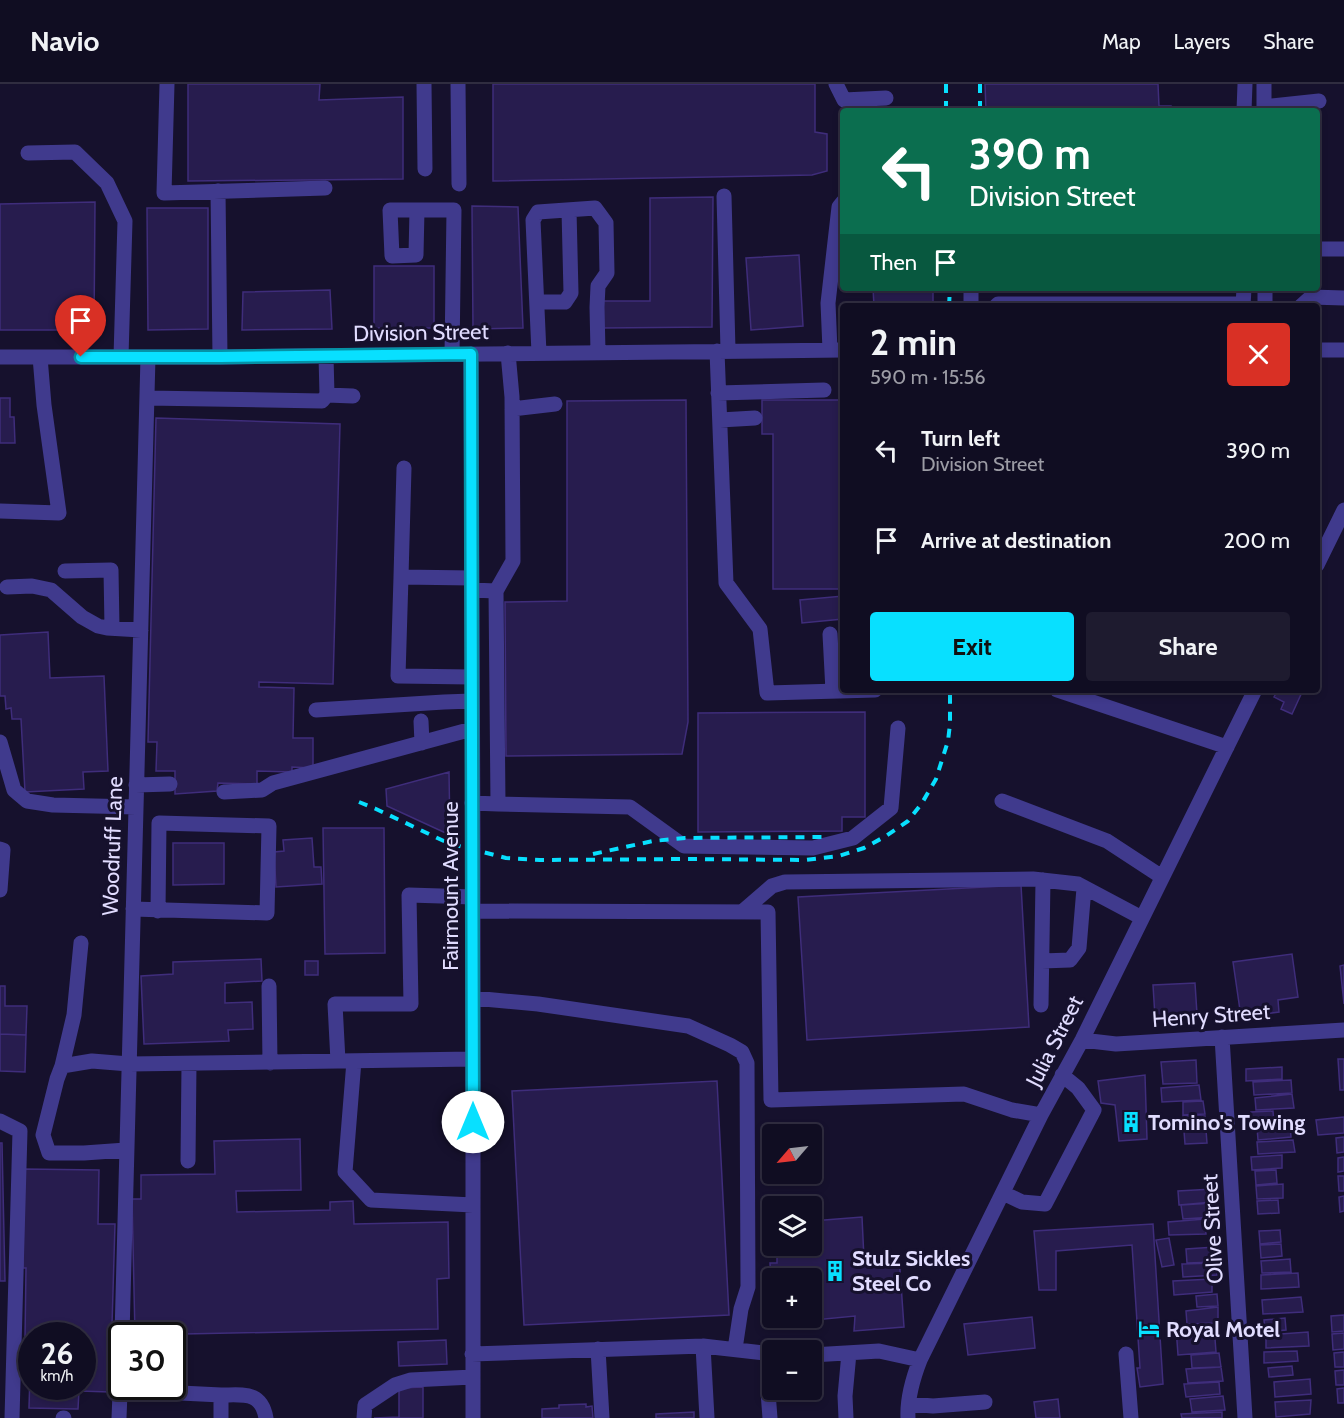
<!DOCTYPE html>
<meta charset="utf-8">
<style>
body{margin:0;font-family:Cabin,sans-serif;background:#1e1b2f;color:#f1f3f6;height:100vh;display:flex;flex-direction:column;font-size:22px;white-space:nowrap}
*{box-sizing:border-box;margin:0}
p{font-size:20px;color:#9c9ca5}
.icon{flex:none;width:33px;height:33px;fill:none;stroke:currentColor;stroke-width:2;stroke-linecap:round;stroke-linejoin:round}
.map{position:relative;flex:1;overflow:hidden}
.side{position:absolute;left:840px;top:219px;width:480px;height:390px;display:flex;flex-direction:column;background:#100d22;border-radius:6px;box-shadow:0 3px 9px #0003,0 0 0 2px #302d40}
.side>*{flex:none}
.top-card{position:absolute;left:840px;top:24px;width:480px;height:183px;border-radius:6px;box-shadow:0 3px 9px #0003,0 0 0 2px #302d40;background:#0b6e4f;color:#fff;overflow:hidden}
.needle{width:39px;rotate:242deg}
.tools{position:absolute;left:762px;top:1040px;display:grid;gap:12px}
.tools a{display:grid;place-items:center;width:60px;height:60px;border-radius:6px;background:#100d22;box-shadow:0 3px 9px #0003,0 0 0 2px #302d40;font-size:30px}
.speed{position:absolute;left:18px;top:1238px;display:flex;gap:12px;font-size:30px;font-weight:700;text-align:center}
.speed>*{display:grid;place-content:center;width:78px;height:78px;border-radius:50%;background:#100d22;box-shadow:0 3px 9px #0003,0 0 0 2px #302d40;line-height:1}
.speed small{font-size:15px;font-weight:400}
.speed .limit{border:3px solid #111;border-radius:9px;background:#fff;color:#111}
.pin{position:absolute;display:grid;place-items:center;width:51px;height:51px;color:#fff;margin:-62px -26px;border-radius:50% 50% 50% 0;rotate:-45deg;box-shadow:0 0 6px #0007}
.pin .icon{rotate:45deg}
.me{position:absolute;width:66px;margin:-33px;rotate:0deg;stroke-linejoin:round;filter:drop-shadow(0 0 4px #0008)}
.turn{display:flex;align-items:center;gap:21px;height:126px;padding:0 30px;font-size:27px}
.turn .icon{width:78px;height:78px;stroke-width:2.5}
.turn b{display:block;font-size:42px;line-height:51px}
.then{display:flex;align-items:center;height:57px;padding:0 30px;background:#0003;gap:12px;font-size:22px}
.round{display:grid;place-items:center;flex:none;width:63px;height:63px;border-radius:6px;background:#1e1b2f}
.headline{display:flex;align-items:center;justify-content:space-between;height:102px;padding:0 30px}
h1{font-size:36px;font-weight:800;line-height:45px}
.action{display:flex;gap:12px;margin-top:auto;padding:12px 30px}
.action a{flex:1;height:69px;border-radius:6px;background:#08e0ff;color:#111;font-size:24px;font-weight:800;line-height:69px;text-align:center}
.action a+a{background:#1e1b2f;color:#f1f3f6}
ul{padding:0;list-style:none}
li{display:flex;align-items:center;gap:18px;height:90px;padding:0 30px}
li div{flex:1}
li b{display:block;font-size:22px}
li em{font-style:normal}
header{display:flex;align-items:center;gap:36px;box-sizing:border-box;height:84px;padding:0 30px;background:#100d22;border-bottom:2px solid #302d40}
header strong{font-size:28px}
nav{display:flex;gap:33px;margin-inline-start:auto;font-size:21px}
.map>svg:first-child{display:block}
.building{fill:#271c4e;stroke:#3f2d7b;stroke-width:1.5;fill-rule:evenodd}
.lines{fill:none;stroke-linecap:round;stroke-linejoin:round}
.minor{stroke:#403a8d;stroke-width:15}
.rail{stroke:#08e0ff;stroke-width:4;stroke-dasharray:9 8;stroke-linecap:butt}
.route-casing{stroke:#0592a6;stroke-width:15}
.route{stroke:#08e0ff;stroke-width:10}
.labels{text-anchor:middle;stroke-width:6;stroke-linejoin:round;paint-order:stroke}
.street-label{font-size:22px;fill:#e1dcff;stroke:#16112d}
.poi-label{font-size:22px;font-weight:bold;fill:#e1dcff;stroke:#16112d;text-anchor:start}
</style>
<header>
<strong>Navio</strong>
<nav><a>Map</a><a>Layers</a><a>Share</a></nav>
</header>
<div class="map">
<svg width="1344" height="1334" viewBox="0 0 1344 1334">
<rect width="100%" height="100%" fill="#16112d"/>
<path class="building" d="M188 0H320L319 16 403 13V95L188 97Z
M493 0H815V48L827 50V87L812 91 493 97Z
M985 0H1158L1159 22H1171V27H986Z
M713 113 712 243 602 244 601 217H650V114Z
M95 118 94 246H0V120Z
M472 122 518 123 523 244 473 245Z
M147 124H208V245L148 246Z
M799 171 803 242 751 246 746 174Z
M374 182H434V244H374Z
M873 204H933V222H874Z
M330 206 332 245 242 246 243 208Z
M0 314H10V333H14L15 359H0Z
M686 316 688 638 682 670 506 672 505 518 567 517V317Z
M762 316H843V505H773V350H762Z
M156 334 340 340 333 600 259 598V603L294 604 293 654H313V684L292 683V688L257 687V700L218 699 217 707 175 710V687H156L157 658H148Z
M843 512V535L802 539 800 516Z
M48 548 50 594 104 592 108 687 83 688 84 705 25 708 21 635H12L11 624 6 625 5 612H0V551Z
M1278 606H1303L1292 630 1281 625 1284 618 1274 613Z
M865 628V733H842V747L698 748V629Z
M449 688 450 751 387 722 386 705Z
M323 744H384L385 869 325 870Z
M312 754 314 783H321L322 800 276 803 274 768 284 767 283 756Z
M173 759H224V800L173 801Z
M1021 801 1029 943 807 956 798 813Z
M1292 870 1298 913 1278 916 1279 928 1241 933 1233 878Z
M261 875 262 897 225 899V919L252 918 253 945 228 946 229 957 144 960 141 892 173 890V878Z
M305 877H318V891H305Z
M1344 881V920L1340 882Z
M1195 899 1197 930 1155 933 1153 901Z
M0 902H5V922H27L26 951 0 950Z
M0 950 26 951 25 988 0 987Z
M1338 975H1344V1006H1340Z
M1196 976 1197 999 1163 1000 1161 978Z
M1282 983V995L1246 997V985Z
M1145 991 1147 1055 1119 1057 1115 1021 1101 1019 1098 997Z
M1291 996 1292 1009 1254 1011 1253 998Z
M717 997 729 1231 524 1241 512 1007Z
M1199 1001 1201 1016 1162 1018 1161 1004Z
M1292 1010 1294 1024 1256 1026 1255 1014Z
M1203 1017 1205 1030 1183 1031V1018Z
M1273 1027 1274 1040 1252 1041 1251 1028Z
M1183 1032H1205L1206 1045 1184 1046Z
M1344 1033V1049L1318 1051 1316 1036Z
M1290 1041 1291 1053 1258 1056 1257 1043Z
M1206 1046 1207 1059 1185 1060 1184 1047Z
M1344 1053V1068L1337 1069 1336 1054Z
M300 1055 301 1106 236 1107 237 1128 330 1126V1118L353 1117 354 1140 448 1138 449 1194 437 1195 438 1245 135 1251 132 1115H141V1091L215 1090 214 1057Z
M1293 1056 1295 1068 1258 1070 1257 1058Z
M0 1059H2L5 1197H0Z
M1282 1071V1084L1252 1086 1251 1073Z
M1344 1073V1087L1338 1088V1074Z
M24 1085 99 1086 98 1140H115L110 1308 79 1307 78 1325 29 1324 31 1255H25L26 1184H23ZM32 1251H82V1302H32Z
M1276 1086 1277 1099 1256 1101 1255 1087Z
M1338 1092H1344V1107H1339Z
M1283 1100V1114L1257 1115 1256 1102Z
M1213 1105V1118L1179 1121 1178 1107Z
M1344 1112V1127L1340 1128 1339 1113Z
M1278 1116 1279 1129 1258 1130 1257 1117Z
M1213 1119 1214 1133 1183 1135 1181 1121Z
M862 1133 864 1175 899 1172 904 1243 854 1247 855 1232 762 1241 764 1227 772 1224V1233H812V1194H772V1214L770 1179H777V1161H812V1137Z
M1205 1135 1206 1150 1169 1151 1168 1138Z
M1153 1140 1163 1300 1140 1303 1137 1284H1140L1132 1161 1056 1167V1206H1039L1034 1147Z
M1280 1146 1281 1158 1260 1160 1259 1147Z
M1169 1154 1174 1181 1162 1183 1156 1156Z
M1281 1160 1282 1172 1261 1174 1260 1161Z
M1215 1163 1216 1178 1187 1179 1186 1165Z
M1290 1175 1291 1188 1262 1189 1261 1177Z
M1216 1179 1217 1191 1183 1193 1182 1180Z
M1298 1189 1299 1203 1261 1205V1191Z
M1212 1195V1208L1174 1211 1173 1197Z
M1217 1210 1218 1222 1197 1223 1196 1212Z
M1301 1213 1303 1228 1263 1230 1262 1216Z
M1218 1223V1239L1187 1240 1186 1227Z
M1344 1231V1247L1332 1248 1331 1232Z
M1032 1233 1035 1264 968 1271 964 1240Z
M1285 1234 1286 1246 1265 1248 1264 1236Z
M1214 1241 1216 1268 1178 1271 1176 1243Z
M1308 1248 1309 1262 1266 1264V1251Z
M1344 1249V1265L1333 1266 1332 1250Z
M446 1256 447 1280 399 1282 398 1258Z
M1297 1267 1298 1277 1264 1279V1268Z
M1344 1268V1283H1335L1334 1269Z
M1219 1269 1221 1283 1192 1284 1191 1271Z
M1292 1282 1293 1291 1269 1293 1268 1284Z
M1221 1283 1223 1297 1188 1299 1186 1285Z
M1344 1286V1301H1336L1335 1287Z
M1310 1295 1311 1310 1275 1313 1274 1298Z
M1219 1298 1220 1310 1186 1313 1184 1300Z
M423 1303V1334H374L399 1333V1304Z
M1344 1304V1319H1338L1337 1305Z
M1223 1312 1225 1326 1192 1328 1190 1315Z
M1058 1315 1060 1334H1036L1034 1318Z
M1311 1316 1310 1330 1276 1333 1275 1318Z
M586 1320V1323L592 1322 593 1334H542V1325L559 1324V1321Z
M694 1328V1334H656V1330Z
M1222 1328V1334H1182L1181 1330Z"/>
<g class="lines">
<path class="minor" d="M167 0 164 109 325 104
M424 0 425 85
M458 0 459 100
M836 0 844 16 886 14
M1264 0V27
M1244 27 1245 0
M1268 27 1272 22 1319 17
M28 69 75 68 107 99 125 137 121 273
M218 107 220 273
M724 112 728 266
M417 126 416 171 392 172 390 126H454L452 270
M1317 165H1344
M971 204V222
M537 218H565L571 209 569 126
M996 222 998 220H1243
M1243 222 1244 204
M1265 222V204
M1301 222 1311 213 1344 214
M830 266 828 219 839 123 843 118
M1317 266H1344
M717 267 726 499 760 545 767 609 875 606
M539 269 533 136 538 128 595 124 606 139 607 189 598 202 597 223 598 268
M471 270 473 766V1334
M0 273H220L843 266
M718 309 824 306
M327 311 353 312
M147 314 322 317 327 311 326 272
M512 325 555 320
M720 336 755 334
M404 384 401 493 472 494
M0 427 59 429 44 321 40 273
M1317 481 1344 426
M65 487 111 486 112 544
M401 493 398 592 472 593
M7 503 32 502 51 506 82 533 98 542 107 544 141 546
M472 506 496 507 513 477 512 313 508 269
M830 550 833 607
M1057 606 1227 663
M316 626 444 618 472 617
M421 637 422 659
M0 658 14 706 27 717 53 721 136 723
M136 701 170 700
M224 708 262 706 273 699 472 645
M1002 717 1107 757 1162 793
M472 719 498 720 496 507
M498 720 630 723 684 762 813 764 853 754 891 724 898 644
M0 765 3 766 0 806
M133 825 267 829 269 742 159 739 158 827
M473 827 768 828 771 1016 964 1010 1012 1026 1041 1031
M742 828 772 802 785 798 1033 795 1078 800 1142 834
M1042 877 1070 876 1079 864 1084 804
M269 902 270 979
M473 914 538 920 688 942 730 961 742 968 747 979 748 1203 741 1225 735 1265
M1041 921 1043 796
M1222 953 1245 1334
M1082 956 1116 960 1344 946
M338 977 335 920H411L409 811 473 813
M354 977 345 1088 371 1116 473 1121
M62 982 74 931 81 859
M0 1037 20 1047 12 1334
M126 1066 84 1069H49L43 1051 57 995 62 982 92 977 129 980 473 975
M188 1077 189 980
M1003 1109 1022 1118 1045 1120 1094 1026 1078 1004 1062 991
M122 1251 148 273
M703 1262 707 1334
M598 1265 602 1334
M472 1270 703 1262 772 1270
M1126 1270 1131 1334
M812 1271 879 1267 920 1276
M120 1306 221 1311V1334
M768 1308 770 1334
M221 1311C244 1311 261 1307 266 1334
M909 1320 933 1322 985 1318
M63 1334H64
M119 1334 122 1260
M364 1334 365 1321 395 1301 411 1296 473 1293
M846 1334 845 1312 849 1269
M908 1334C907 1315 913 1294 920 1276L1041 1031 1082 956 1255 606"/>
<path class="rail" d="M946 0V27
M980 0V27
M949 222 950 204
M359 718 376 725 448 759 506 774 540 776 688 775 805 776 839 772 864 764 886 752 908 737 922 719 936 695 948 657 950 640V606
M593 770 653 757 685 754 822 753"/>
</g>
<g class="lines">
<defs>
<path id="route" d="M81 273H220L471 270 473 1038"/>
</defs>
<use href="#route" class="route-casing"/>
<use href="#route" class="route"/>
</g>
<defs>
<symbol id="building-bare" viewBox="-9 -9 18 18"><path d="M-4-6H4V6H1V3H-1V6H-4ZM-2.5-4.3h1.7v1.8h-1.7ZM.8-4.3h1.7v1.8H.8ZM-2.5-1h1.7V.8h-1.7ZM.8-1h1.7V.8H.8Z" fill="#08e0ff" stroke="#16112d" stroke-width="2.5" paint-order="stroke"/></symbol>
<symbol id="hotel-bare" viewBox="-9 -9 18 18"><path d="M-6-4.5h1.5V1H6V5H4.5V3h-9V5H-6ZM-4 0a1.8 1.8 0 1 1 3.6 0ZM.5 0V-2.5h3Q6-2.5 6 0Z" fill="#08e0ff" stroke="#16112d" stroke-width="2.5" paint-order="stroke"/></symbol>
</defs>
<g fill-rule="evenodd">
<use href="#building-bare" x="1116" y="1023" width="30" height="30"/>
<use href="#building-bare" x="820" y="1172" width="30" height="30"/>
<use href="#hotel-bare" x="1134" y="1230" width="30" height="30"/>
</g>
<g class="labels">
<g class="street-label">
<text transform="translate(421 248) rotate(-1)" y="8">Division Street</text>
<text transform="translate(112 762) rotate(-88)" y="8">Woodruff Lane</text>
<text transform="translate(450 802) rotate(-90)" y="8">Fairmount Avenue</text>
<text transform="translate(1211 931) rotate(-4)" y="8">Henry Street</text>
<text transform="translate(1054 957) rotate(-63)" y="8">Julia Street</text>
<text transform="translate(1212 1145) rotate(-93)" y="8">Olive Street</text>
</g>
<g class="poi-label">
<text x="1148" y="1046">Tomino's Towing</text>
<text x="852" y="1182">Stulz Sickles<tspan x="852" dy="25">Steel Co</tspan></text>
<text x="1166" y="1253">Royal Motel</text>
</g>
</g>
</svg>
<div class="tools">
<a><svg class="needle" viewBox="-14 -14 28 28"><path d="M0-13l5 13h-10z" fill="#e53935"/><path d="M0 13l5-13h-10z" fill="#9c9ca5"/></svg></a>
<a><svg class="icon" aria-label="layers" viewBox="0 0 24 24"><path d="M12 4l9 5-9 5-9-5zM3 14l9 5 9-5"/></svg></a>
<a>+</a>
<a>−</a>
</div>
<div class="speed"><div>26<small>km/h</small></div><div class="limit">30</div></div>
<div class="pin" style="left:81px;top:273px;background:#d93025"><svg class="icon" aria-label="arrive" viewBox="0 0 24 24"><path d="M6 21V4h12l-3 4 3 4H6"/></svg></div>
<svg class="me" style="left:473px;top:1038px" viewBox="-20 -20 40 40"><circle r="19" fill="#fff"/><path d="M0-13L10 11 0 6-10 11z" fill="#08e0ff"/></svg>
<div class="top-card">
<div class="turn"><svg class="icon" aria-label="left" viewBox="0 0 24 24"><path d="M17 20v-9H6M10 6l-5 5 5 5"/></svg><div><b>390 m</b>Division Street</div></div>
<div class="then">Then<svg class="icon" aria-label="arrive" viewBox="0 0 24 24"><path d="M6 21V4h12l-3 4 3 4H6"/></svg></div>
</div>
<section class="side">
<div class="headline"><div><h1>2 min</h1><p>590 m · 15:56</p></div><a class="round" style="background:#d93025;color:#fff"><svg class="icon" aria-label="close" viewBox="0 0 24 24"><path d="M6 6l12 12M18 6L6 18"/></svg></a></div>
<ul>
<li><svg class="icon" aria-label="left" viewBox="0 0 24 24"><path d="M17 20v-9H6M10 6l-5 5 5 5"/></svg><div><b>Turn left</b><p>Division Street</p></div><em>390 m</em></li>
<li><svg class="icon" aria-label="arrive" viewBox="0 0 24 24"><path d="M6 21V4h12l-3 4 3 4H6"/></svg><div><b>Arrive at destination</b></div><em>200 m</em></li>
</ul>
<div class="action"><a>Exit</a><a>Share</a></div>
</section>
</div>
